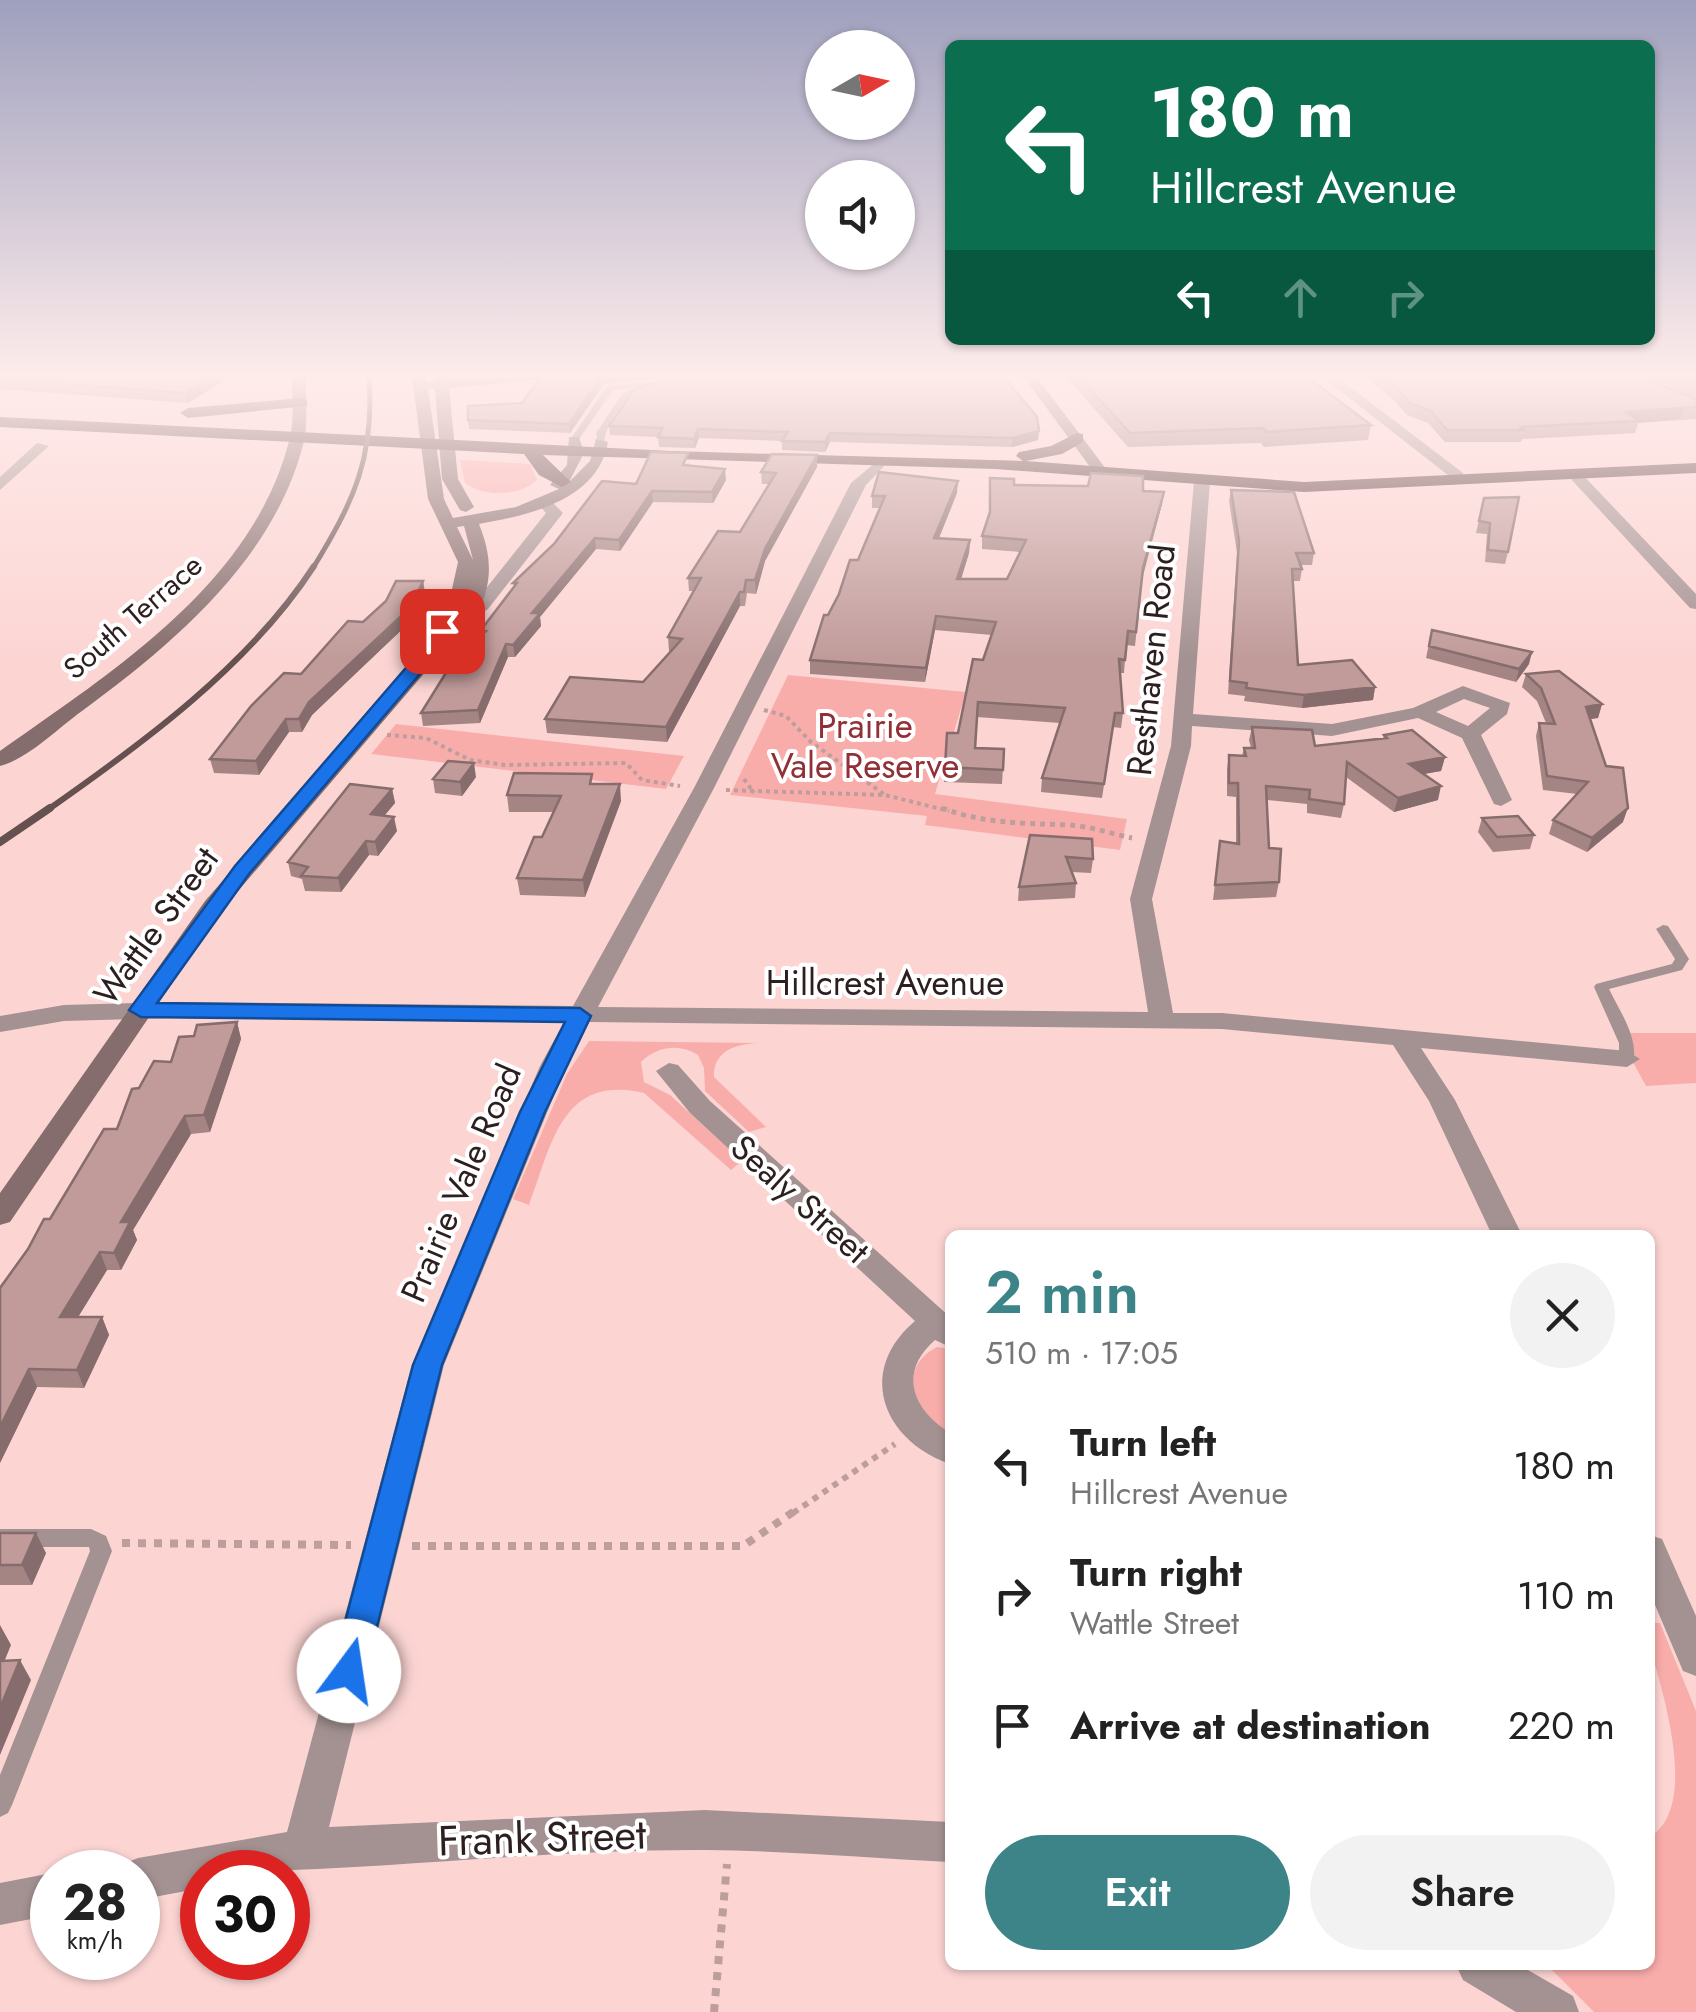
<!DOCTYPE html>
<meta charset="utf-8">
<style>
body{margin:0;font-family:Jost,sans-serif;background:#f2f2f2;color:#222;height:100vh;display:flex;flex-direction:column;font-size:38px;white-space:nowrap}
*{box-sizing:border-box;margin:0}
p{font-size:32px;color:#767676}
.icon{flex:none;width:55px;height:55px;fill:none;stroke:currentColor;stroke-width:2;stroke-linecap:round;stroke-linejoin:round}
.map{position:relative;flex:1;overflow:hidden}
.panel{position:absolute;left:945px;top:1230px;width:710px;height:740px;display:flex;flex-direction:column;background:#fff;border-radius:15px;box-shadow:0 2px 8px #0004}
.panel>*{flex:none}
.banner{position:absolute;left:945px;top:40px;width:710px;height:305px;border-radius:15px;box-shadow:0 2px 8px #0004;background:#0b6e4f;color:#fff;overflow:hidden}
.needle{width:65px;rotate:81deg}
.buttons{position:absolute;left:805px;top:30px;display:grid;gap:20px}
.buttons a{display:grid;place-items:center;width:110px;height:110px;border-radius:50%;background:#fff;box-shadow:0 2px 8px #0004;font-size:50px}
.speed{position:absolute;left:30px;top:1850px;display:flex;gap:20px;font-size:50px;font-weight:700;text-align:center}
.speed>*{display:grid;place-content:center;width:130px;height:130px;border-radius:50%;background:#fff;box-shadow:0 2px 8px #0004;line-height:1}
.speed small{font-size:25px;font-weight:400}
.speed .limit{border:15px solid #d22;background:#fff;color:#111}
.pin{position:absolute;display:grid;place-items:center;width:85px;height:85px;color:#fff;margin:-42px;border-radius:20px;box-shadow:0 5px 15px #0006}
.me{position:absolute;width:110px;margin:-55px;rotate:14deg;stroke-linejoin:round;filter:drop-shadow(0 0 8px #0008)}
.turn{display:flex;align-items:center;gap:35px;height:210px;padding:0 40px;font-size:45px}
.turn .icon{width:130px;height:130px;stroke-width:2.5}
.turn b{display:block;font-size:70px;line-height:85px}
.lanes{display:flex;align-items:center;height:95px;padding:0 40px;background:#0003;justify-content:center;gap:50px;direction:ltr}
.lanes .off{opacity:.35}
.round{display:grid;place-items:center;flex:none;width:105px;height:105px;border-radius:52px;background:#f2f2f2}
.headline{display:flex;align-items:center;justify-content:space-between;height:170px;padding:0 40px}
h1{font-size:60px;font-weight:600;line-height:75px;color:#3c8488}
.cta{display:flex;gap:20px;margin-top:auto;padding:20px 40px}
.cta a{flex:1;height:115px;border-radius:60px;background:#3c8488;color:#fff;font-size:40px;font-weight:600;line-height:115px;text-align:center}
.cta a+a{background:#f2f2f2;color:#222}
ul{padding:0;list-style:none}
li{display:flex;align-items:center;gap:30px;height:130px;padding:0 40px}
li div{flex:1}
li b{display:block;font-size:38px}
li em{font-style:normal}
.map>svg:first-child{display:block}
.green{fill:#f9adab}
.lines{fill:none;stroke-linecap:round;stroke-linejoin:round}
.path-far3{stroke:#bd9e9c;stroke-width:4;stroke-dasharray:4 4;stroke-linecap:butt}
.path-far2{stroke:#bd9e9c;stroke-width:5;stroke-dasharray:5 5;stroke-linecap:butt}
.path-far1{stroke:#bd9e9c;stroke-width:6;stroke-dasharray:6 6;stroke-linecap:butt}
.path{stroke:#bd9e9c;stroke-width:8;stroke-dasharray:8 8;stroke-linecap:butt}
.lane{fill:#a39291;fill-rule:evenodd}
.street{fill:#a39291;fill-rule:evenodd}
.secondary{fill:#846d6c;fill-rule:evenodd}
.highway{fill:#5b3c3c;fill-rule:evenodd}
.rail-far2{stroke:#665151;stroke-width:5}
.rail-far1{stroke:#665151;stroke-width:6}
.rail{stroke:#665151;stroke-width:8}
.wall{fill:#a58584}
.shaded-wall{fill:#866c6c}
.building{fill:#c09b9a;stroke:#866c6c;stroke-width:2.5}
.route{fill:#1a73e8;stroke:#114b97;stroke-width:2.5}
.labels{text-anchor:middle;stroke-width:8;stroke-linejoin:round;paint-order:stroke}
.far-street-label{font-size:30px;fill:#2d1f1f;stroke:#fff}
.street-label{font-size:35px;fill:#2d1f1f;stroke:#fff}
.park-label{font-size:35px;fill:#913137;stroke:#fff}
.near-street-label{font-size:42px;fill:#2d1f1f;stroke:#fff}
</style>
<div class="map">
<svg width="1696" height="2012" viewBox="0 0 1696 2012">
<rect width="100%" height="100%" fill="#fcd5d3"/>
<path class="green" d="M460 460 530 464 537 480C519 497 484 497 465 483Z
M788 675 966 692 935 794 1127 819 1120 850 925 825 927 816 730 795Z
M396 724 684 756 666 789 371 754Z
M1617 1033H1696V1083L1646 1086Z
M589 1041 758 1043C736 1044 713 1051 714 1077L766 1127 749 1132 705 1091 704 1068 698 1055C679 1043 657 1046 641 1062L644 1082 670 1095 742 1161 731 1170 644 1093C561 1074 552 1145 529 1205L513 1199 567 1074Z
M937 1347 950 1349V1436C919 1414 892 1371 937 1347Z
M1650 1623H1660L1696 1711V2012H1594L1547 1965H1650V1837C1696 1808 1668 1710 1652 1654 1649 1645 1650 1633 1650 1623Z"/>
<g class="lines">
<path class="path-far3" d="M764 710 786 716 811 742 885 795
M387 735 426 738 470 760 505 765 626 763 642 780 680 786
M744 779 754 793
M726 790 885 795 949 811"/>
<path class="path-far2" d="M942 808C985 824 1023 823 1069 825 1090 826 1112 834 1132 838"/>
<path class="path-far1" d="M793 1513 895 1444"/>
<path class="path" d="M122 1543 351 1545
M412 1546H743L796 1510
M714 2012 727 1864"/>
<path class="lane" d="M662 381H665V385C659 386 653 385 648 387 628 393 605 422 604 444H598L596 433 623 393 633 388 613 390 577 442 570 440 607 386Z
M1663 925 1668 926 1689 959 1682 970 1609 989C1620 1012 1639 1038 1633 1063H1621L1619 1059V1043L1594 987 1596 984 1672 964 1675 959 1656 929Z
M0 1529H91L106 1536 112 1551 12 1805 8 1813 0 1817V1775L90 1551 89 1547H0Z"/>
<path class="street" d="M1321 376H1336L1463 473V479H1453Z
M37 443 49 446 0 490V477Z
M882 457 889 461 866 485 714 788 598 1007 1148 1012 1130 899 1171 746 1194 481 1202 476 1210 481 1193 714 1332 724 1413 708 1463 686 1510 703 1507 714 1481 735 1512 800 1501 806 1494 804 1462 738 1418 718 1332 736 1192 726 1191 746 1152 899 1173 1013H1222L1627 1051 1640 1059 1627 1067 1421 1048 1455 1100 1522 1235H1492L1429 1101 1393 1045 1222 1029 589 1022 566 1066 444 1365 329 1827 705 1810 950 1822V1862C869 1858 787 1851 706 1850 538 1849 369 1872 202 1872V1888L138 1900V1872H120L123 1864 138 1858 287 1832 412 1365 540 1066 564 1022 171 1018 64 1021 0 1032V1016L64 1005 171 1002 573 1006 694 788 851 483ZM1464 699 1490 708 1468 726 1436 712Z
M1570 472H1580L1696 594V609L1690 608 1570 478Z
M540 500H550L563 513 488 609 473 619H461V611L476 601 546 513 537 503Z
M669 1063 678 1065 710 1101 950 1317V1347L935 1340C898 1372 912 1409 950 1433V1464C882 1440 856 1371 915 1321L690 1113 656 1071Z
M1650 1535 1662 1539 1696 1616V1676L1683 1671 1650 1593Z
M52 1873V1915L0 1925V1883Z
M1456 1965H1519L1573 1996 1579 2012H1516L1463 1980Z"/>
<path class="secondary" d="M292 376H306C305 399 309 423 303 445 273 560 174 643 82 711 58 728 28 759 0 766V751C112 672 250 585 288 445 295 423 292 399 292 376Z
M412 376H426V382L435 381 434 376H448V380L576 376 449 388 458 479 474 507 466 512 460 510 442 479 435 389H428L444 499 453 518 516 507 559 489 550 485 567 465 569 437H579L584 453 569 482 590 461 596 439 608 442C598 500 530 515 479 524 491 554 493 579 480 608L221 911 10 1222 0 1225V1193L205 901 462 608 465 602 450 598 458 562 428 499ZM464 526 473 560 457 527Z
M1023 376H1036L1106 469V475H1096Z"/>
<path class="highway" d="M301 398 307 400V406L188 418 180 413 188 408Z
M0 417 671 451 1023 461 1016 456 1019 452 1051 446 1077 433 1083 434V442L1062 454 1026 461 1304 482 1696 463V473L1304 492 995 469 543 455 571 482 562 487 539 475 524 454 0 427Z"/>
<path class="rail-far2" d="M313 568C354 501 375 457 369 376"/>
<path class="rail-far1" d="M46 811C142 744 250 665 314 566"/>
<path class="rail" d="M0 842 50 808"/>
</g>
<path class="wall" d="M0 376H232L188 403 0 389Z
M542 376H1003L1038 440 1012 447 830 442 825 452 782 450V441L699 438 695 448 659 447 658 437 610 435 609 426 666 379 665 377 604 384 570 433 469 429 468 420 522 403Z
M1065 376H1306L1371 425 1368 440 1264 447 1261 443 1128 447Z
M1363 376H1639L1696 399V419L1638 423 1635 433 1522 439 1521 442H1445L1428 423 1407 415 1393 399Z
M1645 376H1696V398Z
M689 463 688 466 726 480 713 503 653 502 620 551 596 549 540 617 541 626 515 657H508L480 723 423 726 421 713 482 635 481 630 514 587 513 583 636 484Z
M817 467 765 561 756 594 747 593 745 606H740L667 742 547 733 545 719 643 682 671 651H669L668 637 694 591H689L688 578 740 532 769 484H762L761 472Z
M1014 485 1164 492 1162 504 1142 580 1135 646 1126 645 1124 673H1120L1123 713 1121 728 1113 727 1102 798 1041 792 1042 778 1060 723 977 717 976 748 1004 749 1002 784 944 782 947 733H958L992 635 935 630 925 682 810 674V660L828 615 858 560 880 508H872V496L957 493 939 538 970 540 969 553 961 579H1007L1020 552 982 549V536Z
M1231 490 1314 553 1312 565H1300L1302 569 1300 581H1293L1298 665 1375 687 1373 700 1302 708 1244 701 1245 696 1228 694 1237 553 1229 501Z
M1484 498 1508 552 1505 564 1485 562 1487 534 1476 533Z
M423 581 425 593 413 619 312 715 302 732H289L259 775 214 773 210 759 301 674 363 622Z
M1432 630 1529 664 1516 682 1426 658Z
M1526 674 1602 704 1598 718 1590 719 1623 822 1587 852 1549 834 1553 820 1577 794 1543 790 1536 736 1539 723H1546L1537 701 1522 687Z
M1252 727 1315 746 1383 738 1384 735 1445 757 1441 771 1424 774 1438 800 1394 812 1346 777 1344 804 1341 818 1307 813V804L1267 800 1269 848 1279 882 1276 897 1213 900 1220 841 1236 843V797L1227 796V769L1229 755 1242 756 1244 748H1251L1249 740Z
M476 777 462 796 435 793 433 779Z
M593 784 621 801 585 897 520 895 517 878 542 837 553 812H509L507 795Z
M392 789 395 803 384 816 397 831 378 856 369 855 341 892 305 891 302 879 291 876 288 862Z
M1482 818 1534 835 1530 849 1493 852 1478 832Z
M1030 835 1093 859 1091 873 1072 872 1076 883 1075 898 1018 901 1019 887Z
M237 1022 241 1039 210 1132 191 1134 133 1230 137 1240 121 1270H107L78 1317H102L109 1335 84 1388 37 1387 0 1463 50 1219 117 1129 139 1088 171 1062Z
M0 1533 46 1553 32 1585H0Z"/>
<path class="shaded-wall" d="M214 376H232L188 403 186 393Z
M602 376 665 377 604 384 570 433 569 424Z
M1684 408 1680 419 1638 423 1639 421 1626 412Z
M698 429 699 438 695 448 694 439Z
M1039 431 1038 440 1012 447V438Z
M830 433V442L825 452V442Z
M817 455V467L765 561 756 594 755 580 765 549Z
M725 469 726 480 713 503 712 492Z
M958 481 957 493 934 550V538Z
M652 491 653 502 620 551 619 540Z
M1164 492 1162 504 1141 581 1143 568Z
M595 538 596 549 540 617 541 626 515 657 513 645 532 613Z
M970 540 969 553 957 592V579Z
M423 581 425 593 413 619 312 715 302 732 299 719 309 702Z
M740 592V606L667 742 666 727Z
M936 616 935 630 925 682 926 668Z
M506 644 508 657 480 723 478 710Z
M1532 652 1529 664 1516 682 1519 669Z
M1375 687 1373 700 1302 708 1304 695Z
M1602 704 1598 718 1582 720 1586 707Z
M286 719 289 732 259 775 256 761Z
M1445 757 1441 771 1406 777 1409 764Z
M474 763 476 777 462 796 460 782Z
M620 784 621 801 585 897 583 880Z
M1441 786 1438 800 1394 812 1398 798Z
M392 789 395 803 374 828 371 814Z
M1628 808 1623 822 1587 852 1592 838Z
M394 817 397 831 378 856 375 842Z
M366 841 369 855 341 892 338 878Z
M237 1022 241 1039 210 1132 204 1115Z
M185 1116 191 1134 133 1230 137 1240 121 1270 114 1253 121 1222Z
M100 1252 107 1270 67 1335 60 1317Z
M102 1317 109 1335 84 1388 77 1370Z
M29 1369 37 1387 0 1463V1427Z
M36 1533 46 1553 32 1585 22 1565Z
M0 1625 11 1645 0 1672Z
M20 1660 31 1680 0 1755V1708Z"/>
<path class="building" d="M0 376H214L186 393 0 379Z
M542 376H602L569 424 468 420V406L522 403Z
M667 376H1003L1037 417 1039 431 1012 438 830 433 825 442 782 441 788 432 698 429 694 439 658 437 663 428 609 426 634 390 667 379Z
M1078 376H1306L1371 425 1267 432 1263 428 1130 433Z
M1380 376H1639L1696 399V407L1626 412 1639 421 1521 427 1524 430H1447L1431 411 1410 403 1396 387Z
M1675 376H1696V385Z
M651 452 688 453 683 465 725 469 712 492 652 491 619 540 595 538 532 613H540L513 645 506 644 478 710 421 713 452 663 486 631 481 630 517 583H513L554 544 602 481 636 484Z
M772 454 817 455 765 549 755 580H746L744 592H740L666 727 545 719 570 677 643 682 682 639 668 637 701 578H688L718 531 740 532 776 473 761 472Z
M879 472 958 481 934 538 970 540 957 579H1007L1026 540 982 536 990 512V478L1014 479V485L1078 486H1088L1091 473 1143 476V491L1164 492 1143 568 1136 632 1128 631 1125 660 1119 659 1123 713H1115L1104 784 1042 778 1065 708 978 702 975 748 1004 749 1003 770 945 767 947 733H958L973 659 983 660 996 622 936 616 926 668 810 660 824 615H828L839 594 850 560H858L885 496H872Z
M1231 490 1294 492 1314 553H1296L1302 569H1292L1298 665 1352 660 1375 687 1304 695 1246 688 1247 683 1230 681 1239 541Z
M1519 497 1508 552 1488 550 1490 523 1479 521 1484 498Z
M396 581H423L411 607 309 702 299 719H286L256 761 210 759 251 706 284 673 301 674 348 621 363 622 386 601Z
M1432 630 1532 652 1519 669 1429 646Z
M1559 671 1602 704 1586 707 1606 766 1623 768 1628 808 1592 838 1553 820 1588 782 1547 776 1539 723 1555 724 1541 688 1526 674Z
M1252 727 1312 730 1315 746 1387 738 1384 735 1412 730 1445 757 1409 764 1441 786 1398 798 1347 762 1344 804 1309 799 1310 790 1266 786 1269 848 1281 849 1279 882 1215 885 1220 841 1239 844 1238 783H1229V755L1246 756 1244 748H1255Z
M448 761 474 763 460 782 433 779Z
M514 773 592 774 590 784H620L583 880 517 878 534 837H542L561 796 507 795Z
M350 784 392 789 371 814 394 817 375 842 366 841 338 878 301 876 308 867 288 862Z
M1518 816 1534 835 1497 837 1482 818Z
M1030 835 1092 839 1093 859 1066 857 1076 883 1019 887Z
M237 1022 204 1115 185 1116 121 1222H130L114 1253 100 1252 60 1317H102L77 1370 29 1369 0 1427V1288L28 1249 44 1219H50L104 1129H117L132 1089 139 1088 154 1061 171 1062 179 1037 194 1036 197 1025Z
M0 1533H36L22 1565H0Z
M20 1660 0 1708V1661Z"/>
<linearGradient id="sky" x2="0" y2="1"><stop stop-color="#9fa0be"/><stop offset="0.57" stop-color="#feeceb"/><stop offset="1" stop-color="#feeceb" stop-opacity="0"/></linearGradient>
<rect width="1696" height="658" fill="url(#sky)"/>
<path class="route" d="M442 626 451 631 437 654 249 874 157 1003 580 1008 591 1016 545 1112 442 1365 366 1671 361 1682 349 1687 337 1682 332 1671 413 1365 520 1112 565 1022 141 1017 129 1010 235 866Z"/>
<g class="labels">
<g class="far-street-label">
<text transform="translate(133 617) rotate(-41)" y="10">South Terrace</text>
</g>
<g class="street-label">
<text transform="translate(1151 660) rotate(-84)" y="12">Resthaven Road</text>
<text transform="translate(156 926) rotate(-54)" y="12">Wattle Street</text>
<text x="885" y="995">Hillcrest Avenue</text>
<text transform="translate(461 1183) rotate(-67)" y="12">Prairie Vale Road</text>
<text transform="translate(800 1199) rotate(42)" y="12">Sealy Street</text>
</g>
<g class="park-label">
<text x="865" y="738">Prairie<tspan x="865" dy="40">Vale Reserve</tspan></text>
</g>
<g class="near-street-label">
<text transform="translate(542 1837) rotate(-2)" y="15">Frank Street</text>
</g>
</g>
</svg>
<div class="buttons">
<a><svg class="needle" viewBox="-14 -14 28 28"><path d="M0-13l5 13h-10z" fill="#e53935"/><path d="M0 13l5-13h-10z" fill="#767676"/></svg></a>
<a><svg class="icon" aria-label="sound" viewBox="0 0 24 24"><path d="M4 9h4l5-4v14l-5-4H4zM17 9q2 3 0 6"/></svg></a>
</div>
<div class="speed"><div>28<small>km/h</small></div><div class="limit">30</div></div>
<div class="pin" style="left:442px;top:631px;background:#d93025"><svg class="icon" aria-label="arrive" viewBox="0 0 24 24"><path d="M6 21V4h12l-3 4 3 4H6"/></svg></div>
<svg class="me" style="left:349px;top:1671px" viewBox="-20 -20 40 40"><circle r="19" fill="#fff"/><path d="M0-13L10 11 0 6-10 11z" fill="#1a73e8"/></svg>
<div class="banner">
<div class="turn"><svg class="icon" aria-label="left" viewBox="0 0 24 24"><path d="M17 20v-9H6M10 6l-5 5 5 5"/></svg><div><b>180 m</b>Hillcrest Avenue</div></div>
<div class="lanes"><svg class="icon" aria-label="left" viewBox="0 0 24 24"><path d="M17 20v-9H6M10 6l-5 5 5 5"/></svg><svg class="icon off" aria-label="ahead" viewBox="0 0 24 24"><path d="M12 20V5M6 11l6-6 6 6"/></svg><svg class="icon off" aria-label="right" viewBox="0 0 24 24"><path d="M7 20v-9h11M14 6l5 5-5 5"/></svg></div>
</div>
<section class="panel">
<div class="headline"><div><h1>2 min</h1><p>510 m · 17:05</p></div><a class="round"><svg class="icon" aria-label="close" viewBox="0 0 24 24"><path d="M6 6l12 12M18 6L6 18"/></svg></a></div>
<ul>
<li><svg class="icon" aria-label="left" viewBox="0 0 24 24"><path d="M17 20v-9H6M10 6l-5 5 5 5"/></svg><div><b>Turn left</b><p>Hillcrest Avenue</p></div><em>180 m</em></li>
<li><svg class="icon" aria-label="right" viewBox="0 0 24 24"><path d="M7 20v-9h11M14 6l5 5-5 5"/></svg><div><b>Turn right</b><p>Wattle Street</p></div><em>110 m</em></li>
<li><svg class="icon" aria-label="arrive" viewBox="0 0 24 24"><path d="M6 21V4h12l-3 4 3 4H6"/></svg><div><b>Arrive at destination</b></div><em>220 m</em></li>
</ul>
<div class="cta"><a>Exit</a><a>Share</a></div>
</section>
</div>
